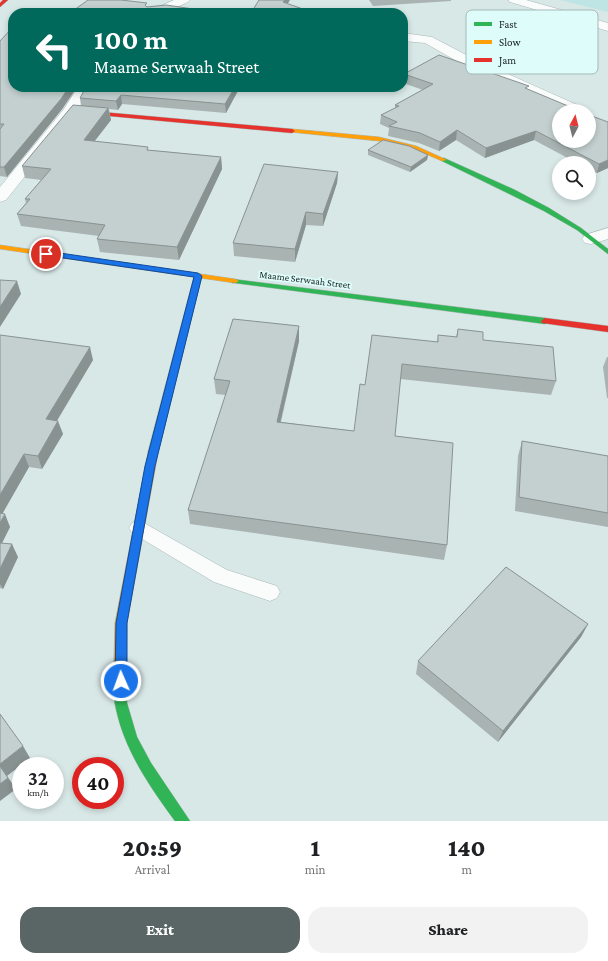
<!DOCTYPE html>
<style>
body{margin:0;font-family:"Crimson Pro",serif;background:#f2f2f2;color:#202124;height:100vh;display:flex;flex-direction:column;font-size:15px;white-space:nowrap}
*{box-sizing:border-box;margin:0}
p{font-size:13px;color:#757577}
.icon{flex:none;width:22px;height:22px;fill:none;stroke:currentColor;stroke-width:2;stroke-linecap:round;stroke-linejoin:round}
.map{position:relative;height:821px;overflow:hidden}
.sheet{display:flex;flex-direction:column;background:#fff;flex:1}
.sheet>*{flex:none}
.guide{position:absolute;left:8px;top:8px;width:400px;height:84px;border-radius:16px;box-shadow:0 2px 6px #0003;background:#00695c;color:#fff;overflow:hidden}
.needle{width:26px;rotate:7deg}
.controls{position:absolute;left:552px;top:104px;display:grid;gap:8px}
.controls a{display:grid;place-items:center;width:44px;height:44px;border-radius:50%;background:#fff;box-shadow:0 2px 6px #0003;font-size:20px}
.speed{position:absolute;left:12px;top:757px;display:flex;gap:8px;font-size:20px;font-weight:700;text-align:center}
.speed>*{display:grid;place-content:center;width:52px;height:52px;border-radius:50%;background:#fff;box-shadow:0 2px 6px #0003;line-height:1}
.speed small{font-size:10px;font-weight:400}
.speed .limit{border:6px solid #d22;background:#fff;color:#111}
.pin{position:absolute;display:grid;place-items:center;width:34px;height:34px;color:#fff;margin:-17px;border:2px solid #fff;border-radius:50%;box-shadow:0 1px 4px #0007}
.me{position:absolute;width:44px;margin:-22px;rotate:358deg;stroke-linejoin:round;filter:drop-shadow(0 0 3px #0008)}
.turn{display:flex;align-items:center;gap:14px;height:84px;padding:0 20px;font-size:18px}
.turn .icon{width:52px;height:52px;stroke-width:2.5}
.turn b{display:block;font-size:28px;line-height:34px}
.eta{display:flex;justify-content:space-evenly;align-items:center;height:68px;text-align:center}
.eta b{font-size:24px;font-weight:800;line-height:28px}
.cta{display:flex;gap:8px;margin-top:auto;padding:8px 20px}
.cta a{flex:1;height:46px;border-radius:16px;background:#596665;color:#fff;font-size:16px;font-weight:800;line-height:46px;text-align:center}
.cta a+a{background:#f2f2f2;color:#202124}
.map>svg:first-child{display:block}
.green{fill:#bee5e3}
.lines{fill:none;stroke-linecap:round;stroke-linejoin:round}
.lane-casing{stroke:#aab7b6;stroke-width:1}
.street-casing{stroke:#aab7b6;stroke-width:1}
.fast-casing{stroke:#aab7b6;stroke-width:1}
.slow-casing{stroke:#aab7b6;stroke-width:1}
.jam-casing{stroke:#aab7b6;stroke-width:1}
.lane{fill:#f9fcfb;fill-rule:evenodd}
.street{fill:#f9fcfb;fill-rule:evenodd}
.fast{fill:#30b455;fill-rule:evenodd}
.slow{fill:#ff9f0a;fill-rule:evenodd}
.jam{fill:#e5322d;fill-rule:evenodd}
.wall{fill:#a8b3b2}
.shaded-wall{fill:#889291}
.building{fill:#c3d0cf;stroke:#889291}
.route{fill:#1a73e8;stroke:#114b97}
.labels{text-anchor:middle;stroke-width:3.5;stroke-linejoin:round;paint-order:stroke}
.street-label{font-size:10px;fill:#15201f;stroke:#defcfa}
.key{fill:#defcfa;stroke:#a2bab8;stroke-width:1}
.key-label{font-size:11px;fill:#15201f}
</style>
<div class="map">
<svg width="608" height="821" viewBox="0 0 608 821">
<rect width="100%" height="100%" fill="#d8e8e7"/>
<path class="green" d="M560 0H608V12Z"/>
<g class="lines">
<defs>
<path id="lane" d="M138 521 144 523 227 570 277 586 280 592 277 598 270 601 214 582 132 533 129 528 132 523Z"/>
<path id="street" d="M174 0H190L188 2 164 13H148L150 11Z
M508 0H526L608 23V31L510 2Z
M403 33 432 37 472 58 584 108 586 111H567L462 64 425 43 403 41Z
M78 87H92L75 114 6 200 0 202V187L64 109Z
M608 228V239L591 244 585 243 582 239 585 235Z"/>
<path id="fast" d="M444 158 515 190 549 208 581 228 608 249V254L577 230 544 211 442 161 441 160Z
M195 274H201L202 276 158 453 156 456H150L148 453Z
M232 279 545 318 549 321 545 324 235 283H232Z
M120 655 124 656 126 660 127 703 137 737 151 763 190 821H175C150 787 125 751 116 709 112 693 114 676 114 660L116 656Z"/>
<path id="slow" d="M292 129 379 137 416 146 447 160 442 161 412 148 379 141 290 132 289 131Z
M0 245 235 279 239 281 235 283 0 249Z
M153 449 156 450 158 453 127 623 126 660 124 664 120 665 116 664 114 660 115 623 148 453 150 450Z"/>
<path id="jam" d="M3 0H8L0 7V3Z
M79 110 292 129 295 131 292 133 77 113V111Z
M545 318 608 326V332L542 323 541 321Z"/>
</defs>
<use href="#lane" class="lane-casing"/>
<use href="#street" class="street-casing"/>
<use href="#fast" class="fast-casing"/>
<use href="#slow" class="slow-casing"/>
<use href="#jam" class="jam-casing"/>
<use href="#lane" class="lane"/>
<use href="#street" class="street"/>
<use href="#fast" class="fast"/>
<use href="#slow" class="slow"/>
<use href="#jam" class="jam"/>
</g>
<path class="wall" d="M369 0H451V1L373 6Z
M0 41 63 108 7 177 0 176Z
M404 74 528 89 608 168 597 173 589 169V163H577L534 140 485 158 456 140 439 151 419 143 388 136 389 128 380 124 381 115 395 108V105L423 90 403 83Z
M240 87 226 113 122 104 118 110 109 109 111 120 94 142 149 150 221 157 222 169 179 260 100 252 97 239 99 236 21 226 17 214 26 203 25 199 41 180 25 178 22 166 81 106 80 98Z
M368 150 428 155 427 160 410 172 368 155Z
M338 172 337 183 323 226 306 225 295 262 234 256 233 243Z
M299 326V341L281 422 354 431 365 385 437 342 438 335 456 337 458 329 483 340 556 381 551 395 400 379 395 436 447 545 444 560 190 524 188 510 226 395 216 394 214 379Z
M0 335 93 360 57 421 63 434 42 469 29 467 2 513 10 527 2 543 18 557 3 589 0 588Z
M607 357H608V398H607L603 367Z
M522 441 608 456V527L515 511 518 456Z
M588 624 581 637 498 742 416 674 418 661Z"/>
<path class="shaded-wall" d="M285 0H290L284 10 283 2Z
M200 10V13H194Z
M69 87H77L63 108 7 177 4 167Z
M235 87H240L226 113 225 104Z
M121 95 122 104 118 110 116 101Z
M108 108 111 120 86 152 84 140Z
M457 130 456 140 439 151 440 142Z
M536 131 534 140 485 158 486 148Z
M428 155 427 160 410 172 411 167Z
M221 157 222 169 179 260 177 247Z
M608 160V168L597 173 599 164Z
M338 172 337 183 323 226V214Z
M306 212V225L295 262V249Z
M17 281 21 294 0 327V307Z
M299 326V341L277 436V422Z
M90 347 93 360 50 432 46 419Z
M58 421 63 434 42 469 38 456Z
M24 454 29 467 0 518V495Z
M5 514 10 527 0 547V523Z
M12 544 18 557 3 589 0 584V569Z
M588 624 581 637 498 742 503 731Z
M23 746 30 758 7 776 16 789 0 801V764Z"/>
<path class="building" d="M88 0H121L147 3 145 5 147 7 166 5 200 10 194 13H70Z
M259 0H285L283 2 314 13H251Z
M30 9 49 13H26Z
M13 27V87H69L61 99 4 167H0V129L4 124H0V41Z
M439 55 529 86 525 88 580 111H559V141H589V115L608 122V160L599 164 536 131 486 148 457 130 440 142 420 133 389 126 397 122 381 115 399 106 395 105 433 84 404 74Z
M86 87H235L225 104 121 95 116 101 80 98Z
M73 105 108 108 84 140 148 147 147 150 221 157 177 247 97 239 105 225 17 214 30 199H25L51 169 22 166Z
M383 140 409 146 428 155 411 167 368 150Z
M264 164 338 172 323 214 306 212 295 249 233 243Z
M0 280 17 281 0 307Z
M233 319 299 326 277 422 354 431 360 384 365 385 372 335 438 342V335L457 337 458 329 483 332V340L553 347 556 381 402 364 395 436 453 443 447 545 188 510 230 381 214 379Z
M0 335 90 347 46 419 58 421 38 456 24 454 0 495Z
M522 441 608 456V513L519 497Z
M0 513 5 514 0 523Z
M0 543 12 544 0 569Z
M506 567 588 624 503 731 418 661Z
M0 714 23 746 0 764Z
M0 766 8 778 0 784Z"/>
<path class="route" d="M46 251 198 273 202 276 155 466 127 623V681L125 685 121 687 116 685 115 681 116 623 145 466 194 277 43 255 42 254Z"/>
<g class="labels">
<g class="street-label">
<text transform="translate(305 279) rotate(7)" y="4">Maame Serwaah Street</text>
</g>
</g>
<rect x="466" y="10" width="132" height="64" rx="6" class="key"/>
<rect x="474" y="22" width="18" height="4" fill="#30b455"/>
<rect x="474" y="40" width="18" height="4" fill="#ff9f0a"/>
<rect x="474" y="58" width="18" height="4" fill="#e5322d"/>
<g class="key-label">
<text x="499" y="28">Fast</text>
<text x="499" y="46">Slow</text>
<text x="499" y="64">Jam</text>
</g>
</svg>
<div class="controls">
<a><svg class="needle" viewBox="-14 -14 28 28"><path d="M0-13l5 13h-10z" fill="#e53935"/><path d="M0 13l5-13h-10z" fill="#757577"/></svg></a>
<a><svg class="icon" aria-label="search" viewBox="0 0 24 24"><circle cx="10" cy="10" r="6"/><path d="M15 15l6 6"/></svg></a>
</div>
<div class="speed"><div>32<small>km/h</small></div><div class="limit">40</div></div>
<div class="pin" style="left:46px;top:254px;background:#d93025"><svg class="icon" aria-label="arrive" viewBox="0 0 24 24"><path d="M6 21V4h12l-3 4 3 4H6"/></svg></div>
<svg class="me" style="left:121px;top:681px" viewBox="-20 -20 40 40"><circle r="17" fill="#1a73e8" stroke="#fff" stroke-width="3"/><path d="M0-11L8 9 0 5-8 9z" fill="#fff"/></svg>
<div class="guide">
<div class="turn"><svg class="icon" aria-label="left" viewBox="0 0 24 24"><path d="M17 20v-9H6M10 6l-5 5 5 5"/></svg><div><b>100 m</b>Maame Serwaah Street</div></div>
</div>
</div>
<section class="sheet">
<div class="eta">
<div><b>20:59</b><p>Arrival</p></div>
<div><b>1</b><p>min</p></div>
<div><b>140</b><p>m</p></div>
</div>
<div class="cta"><a>Exit</a><a>Share</a></div>
</section>
